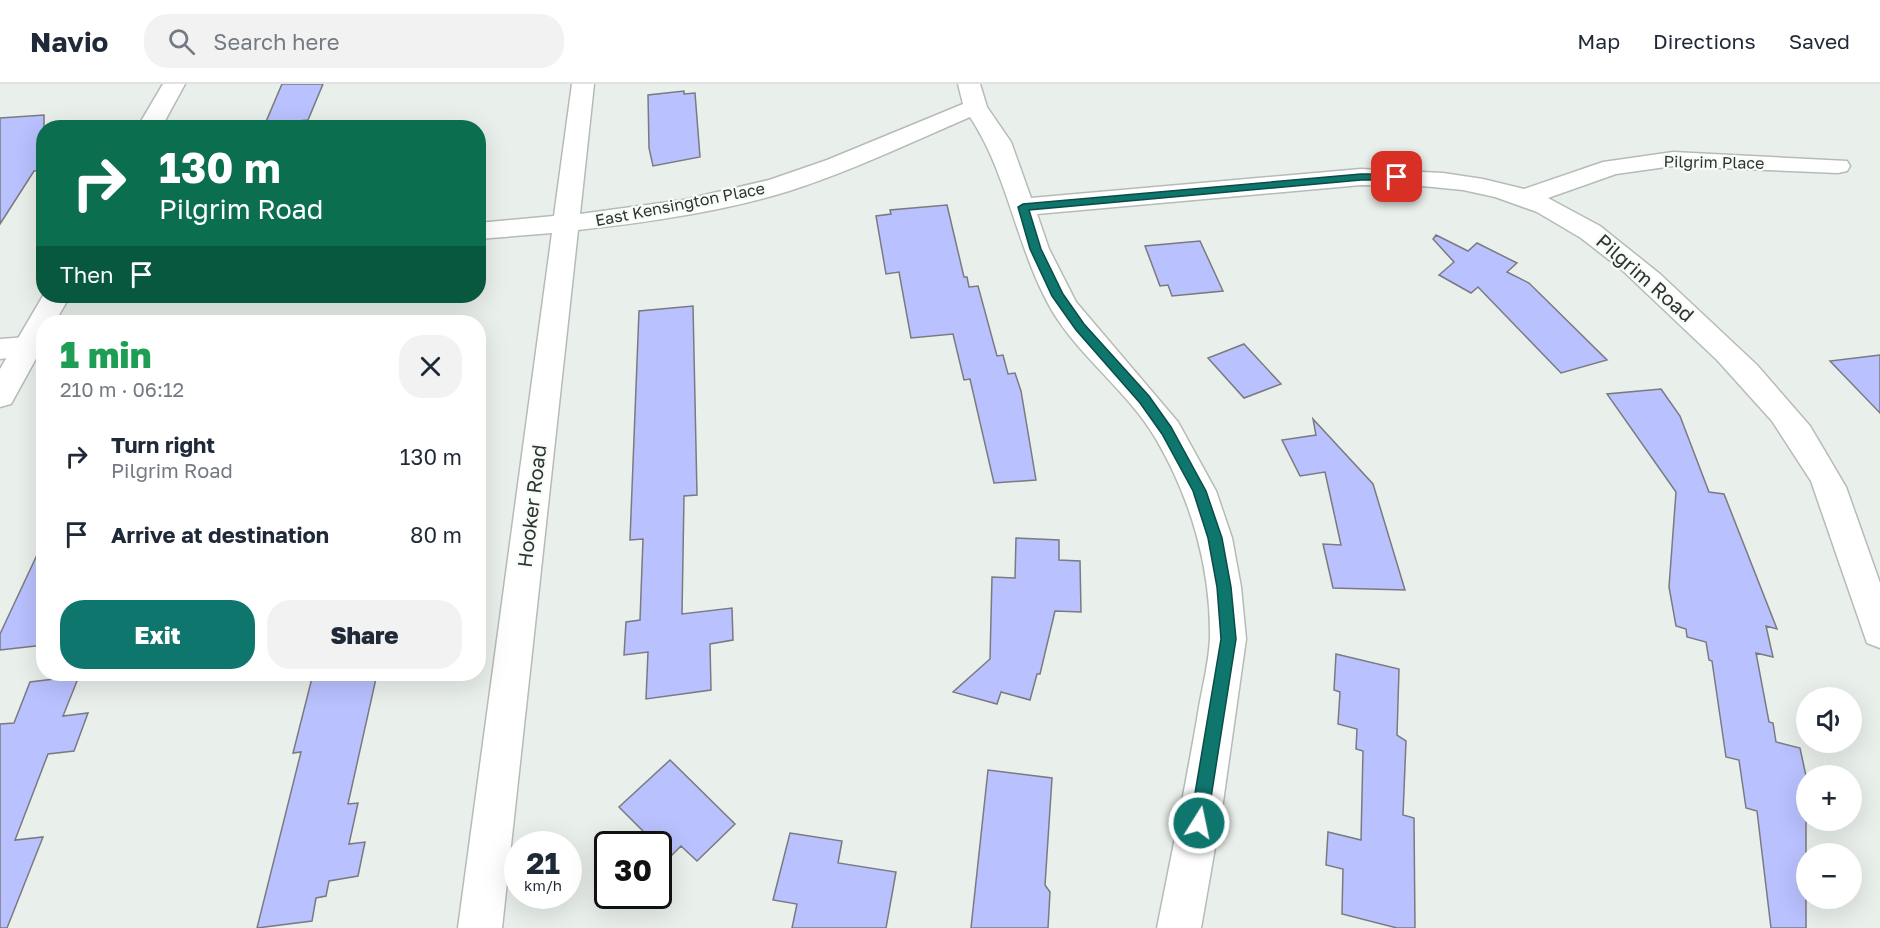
<!DOCTYPE html>
<meta charset="utf-8">
<style>
body{margin:0;font-family:"Golos Text",sans-serif;background:#f2f2f3;color:#1f2937;height:100vh;display:flex;flex-direction:column;font-size:22px;white-space:nowrap}
*{box-sizing:border-box;margin:0}
p{font-size:20px;color:#747a83}
.icon{flex:none;width:33px;height:33px;fill:none;stroke:currentColor;stroke-width:2;stroke-linecap:round;stroke-linejoin:round}
.map{position:relative;flex:1;overflow:hidden}
.details{position:absolute;left:36px;top:231px;width:450px;height:366px;display:flex;flex-direction:column;background:#fff;border-radius:24px;box-shadow:0 6px 24px #0002}
.details>*{flex:none}
.top-card{position:absolute;left:36px;top:36px;width:450px;height:183px;border-radius:24px;box-shadow:0 6px 24px #0002;background:#0b6e4f;color:#fff;overflow:hidden}
.controls{position:absolute;left:1796px;top:603px;display:grid;gap:12px}
.controls a{display:grid;place-items:center;width:66px;height:66px;border-radius:50%;background:#fff;box-shadow:0 6px 24px #0002;font-size:30px}
.speed{position:absolute;left:504px;top:747px;display:flex;gap:12px;font-size:30px;font-weight:700;text-align:center}
.speed>*{display:grid;place-content:center;width:78px;height:78px;border-radius:50%;background:#fff;box-shadow:0 6px 24px #0002;line-height:1}
.speed small{font-size:15px;font-weight:400}
.speed .limit{border:3px solid #111;border-radius:9px;background:#fff;color:#111}
.pin{position:absolute;display:grid;place-items:center;width:51px;height:51px;color:#fff;margin:-26px;border-radius:12px;box-shadow:0 3px 9px #0006}
.me{position:absolute;width:66px;margin:-33px;rotate:10deg;stroke-linejoin:round;filter:drop-shadow(0 0 4px #0008)}
.turn{display:flex;align-items:center;gap:21px;height:126px;padding:0 24px;font-size:27px}
.turn .icon{width:78px;height:78px;stroke-width:2.5}
.turn b{display:block;font-size:42px;line-height:51px}
.then{display:flex;align-items:center;height:57px;padding:0 24px;background:#0003;gap:12px;font-size:22px}
.round{display:grid;place-items:center;flex:none;width:63px;height:63px;border-radius:24px;background:#f2f2f3}
.overview{display:flex;align-items:center;justify-content:space-between;height:102px;padding:0 24px}
h1{font-size:36px;font-weight:800;line-height:45px;color:#1e9e55}
.cta{display:flex;gap:12px;margin-top:auto;padding:12px 24px}
.cta a{flex:1;height:69px;border-radius:24px;background:#0f766e;color:#fff;font-size:24px;font-weight:800;line-height:69px;text-align:center}
.cta a+a{background:#f2f2f3;color:#1f2937}
ul{padding:0;list-style:none}
li{display:flex;align-items:center;gap:18px;height:78px;padding:0 24px}
li div{flex:1}
li b{display:block;font-size:22px}
li em{font-style:normal}
header{display:flex;align-items:center;gap:36px;box-sizing:border-box;height:84px;padding:0 30px;background:#fff;border-bottom:2px solid #e0e1e3}
header strong{font-size:28px}
nav{display:flex;gap:33px;margin-inline-start:auto;font-size:21px}
.search{width:420px;height:54px;background:#f2f2f3;display:flex;align-items:center;gap:15px;box-sizing:border-box;padding:0 21px;border-radius:24px;color:#747a83;font-size:22px}
.map>svg:first-child{display:block}
.building{fill:#b9c1fe;stroke:#7a7a80;stroke-width:1.5}
.lines{fill:none;stroke-linecap:round;stroke-linejoin:round}
.minor-casing{stroke:#b6bbb7;stroke-width:3}
.major-casing{stroke:#b6bbb7;stroke-width:3}
.minor{fill:#fff;fill-rule:evenodd}
.major{fill:#fff;fill-rule:evenodd}
.route{fill:#0f766e;stroke:#0a4d48;stroke-width:1.5}
.labels{text-anchor:middle;stroke-width:4.5;stroke-linejoin:round;paint-order:stroke}
.far-street-label{font-size:16px;fill:#313331;stroke:#f6fcf7}
.street-label{font-size:20px;fill:#313331;stroke:#f6fcf7}
</style>
<header>
<strong>Navio</strong>
<div class="search"><svg class="icon" aria-label="search" viewBox="0 0 24 24"><circle cx="10" cy="10" r="6"/><path d="M15 15l6 6"/></svg>Search here</div>
<nav><a>Map</a><a>Directions</a><a>Saved</a></nav>
</header>
<div class="map">
<svg width="1880" height="844" viewBox="0 0 1880 844">
<rect width="100%" height="100%" fill="#e9efea"/>
<path class="building" d="M282 0H323L308 36 265 40Z
M684 7V10L695 9 700 73 653 82 649 64 648 11Z
M44 31V86L34 87 0 140V34Z
M947 121 964 193H967L969 203 978 202 997 272 1003 271 1008 290 1015 289 1021 307 1036 396 994 399 970 295 964 296 953 250 911 254 899 188 886 190 876 132 891 130 890 126Z
M1436 151 1468 167 1477 159 1517 179 1507 188 1529 199 1607 276 1561 289 1478 203 1471 209 1439 191 1454 178 1433 155Z
M1200 157 1223 207 1172 212 1168 201 1160 202 1145 162Z
M693 222 697 411 684 412 682 530 732 524 733 556 710 560 711 606 646 615 648 568 624 571 626 538 640 536 643 455 630 456 639 227Z
M1244 260 1281 300 1244 314 1208 274Z
M1880 271V329L1830 277Z
M1661 305 1680 332 1709 408 1724 410 1777 545 1766 542 1773 573 1756 569 1769 638 1773 639 1776 658 1800 664 1806 692V844H1771L1757 727 1746 724 1739 676 1726 673 1712 577 1709 576 1706 558 1687 553 1686 545 1676 542 1669 503 1676 408 1607 310Z
M1313 335 1373 400 1405 506 1333 504 1323 460 1341 461 1325 388 1300 392 1282 356 1316 351Z
M1016 454 1059 456V476L1080 477 1081 528 1055 527 1040 590H1037L1030 616 1001 608 997 620 953 608 990 575 992 493 1015 494Z
M44 456V561L0 566V550Z
M1336 570 1399 585 1397 651 1406 657 1403 731 1414 734 1415 844H1397L1342 830 1343 785 1326 781 1328 748 1361 756 1363 667 1356 665 1357 645 1338 640 1340 608 1334 606Z
M313 590H377L348 720 358 719 349 760 365 758 358 792 329 797 326 812 316 814 312 837 257 844 301 668 293 669Z
M79 592 63 632 88 629 74 667 48 670 15 756 43 753 7 844H0V640L14 639 30 598Z
M670 676 735 740 697 777 681 762 658 785V760H656L619 723Z
M988 686 1052 694 1045 801 1050 808 1048 844H971Z
M790 749 842 757 838 779 896 788 886 844H792L797 820 773 816Z"/>
<g class="lines">
<defs>
<path id="minor" d="M572 0H594L580 130 683 116 769 96 827 76 963 20 958 0H980L987 23 1011 58 1031 114 1361 85 1443 89 1483 95 1524 105 1603 78 1673 68 1847 77 1850 82 1847 87 1838 89 1673 82 1616 90 1548 114 1600 142 1660 190 1757 281 1810 342 1846 403 1880 499V564L1867 559 1811 397 1772 337 1717 276 1622 186 1581 154 1537 128 1495 113 1463 106 1422 102 1361 101 1037 130 1049 165 1076 218 1178 338 1216 407 1232 454 1241 503 1246 555 1223 718 1201 844H1157C1171 774 1185 705 1197 635 1201 608 1209 580 1210 554 1211 484 1191 415 1156 355 1128 307 1079 273 1051 225 1016 163 1008 90 970 33 910 59 851 87 789 107 721 128 649 138 578 146L502 844H458L552 149 478 155V139L554 132Z
M28 253 38 256 43 263 38 270 0 275V255Z"/>
<path id="major" d="M163 0H185L161 44H137Z
M44 210V212H70L55 238H44V260L11 320 0 323V285Z"/>
</defs>
<use href="#minor" class="minor-casing"/>
<use href="#major" class="major-casing"/>
<use href="#minor" class="minor"/>
<use href="#major" class="major"/>
</g>
<path class="route" d="M1361 90H1397L1402 93 1397 96H1361L1029 126 1041 165 1063 210 1084 240 1149 312 1171 343 1206 407 1222 454 1231 503 1236 555 1207 739 1205 745 1199 748 1193 745 1190 739 1221 555 1217 503 1208 454 1193 407 1162 350 1140 319 1076 246 1052 212 1030 165 1018 123 1023 120Z"/>
<g class="labels">
<g class="far-street-label">
<text transform="translate(1714 78) rotate(1)" y="6">Pilgrim Place</text>
<text transform="translate(680 120) rotate(-11)" y="6">East Kensington Place</text>
</g>
<g class="street-label">
<text transform="translate(1645 194) rotate(41)" y="7">Pilgrim Road</text>
<text transform="translate(532 422) rotate(-83)" y="7">Hooker Road</text>
</g>
</g>
</svg>
<div class="controls">
<a><svg class="icon" aria-label="sound" viewBox="0 0 24 24"><path d="M4 9h4l5-4v14l-5-4H4zM17 9q2 3 0 6"/></svg></a>
<a>+</a>
<a>−</a>
</div>
<div class="speed"><div>21<small>km/h</small></div><div class="limit">30</div></div>
<div class="pin" style="left:1397px;top:93px;background:#d93025"><svg class="icon" aria-label="arrive" viewBox="0 0 24 24"><path d="M6 21V4h12l-3 4 3 4H6"/></svg></div>
<svg class="me" style="left:1199px;top:739px" viewBox="-20 -20 40 40"><circle r="17" fill="#0f766e" stroke="#fff" stroke-width="3"/><path d="M0-11L8 9 0 5-8 9z" fill="#fff"/></svg>
<div class="top-card">
<div class="turn"><svg class="icon" aria-label="right" viewBox="0 0 24 24"><path d="M7 20v-9h11M14 6l5 5-5 5"/></svg><div><b>130 m</b>Pilgrim Road</div></div>
<div class="then">Then<svg class="icon" aria-label="arrive" viewBox="0 0 24 24"><path d="M6 21V4h12l-3 4 3 4H6"/></svg></div>
</div>
<section class="details">
<div class="overview"><div><h1>1 min</h1><p>210 m · 06:12</p></div><a class="round"><svg class="icon" aria-label="close" viewBox="0 0 24 24"><path d="M6 6l12 12M18 6L6 18"/></svg></a></div>
<ul>
<li><svg class="icon" aria-label="right" viewBox="0 0 24 24"><path d="M7 20v-9h11M14 6l5 5-5 5"/></svg><div><b>Turn right</b><p>Pilgrim Road</p></div><em>130 m</em></li>
<li><svg class="icon" aria-label="arrive" viewBox="0 0 24 24"><path d="M6 21V4h12l-3 4 3 4H6"/></svg><div><b>Arrive at destination</b></div><em>80 m</em></li>
</ul>
<div class="cta"><a>Exit</a><a>Share</a></div>
</section>
</div>
